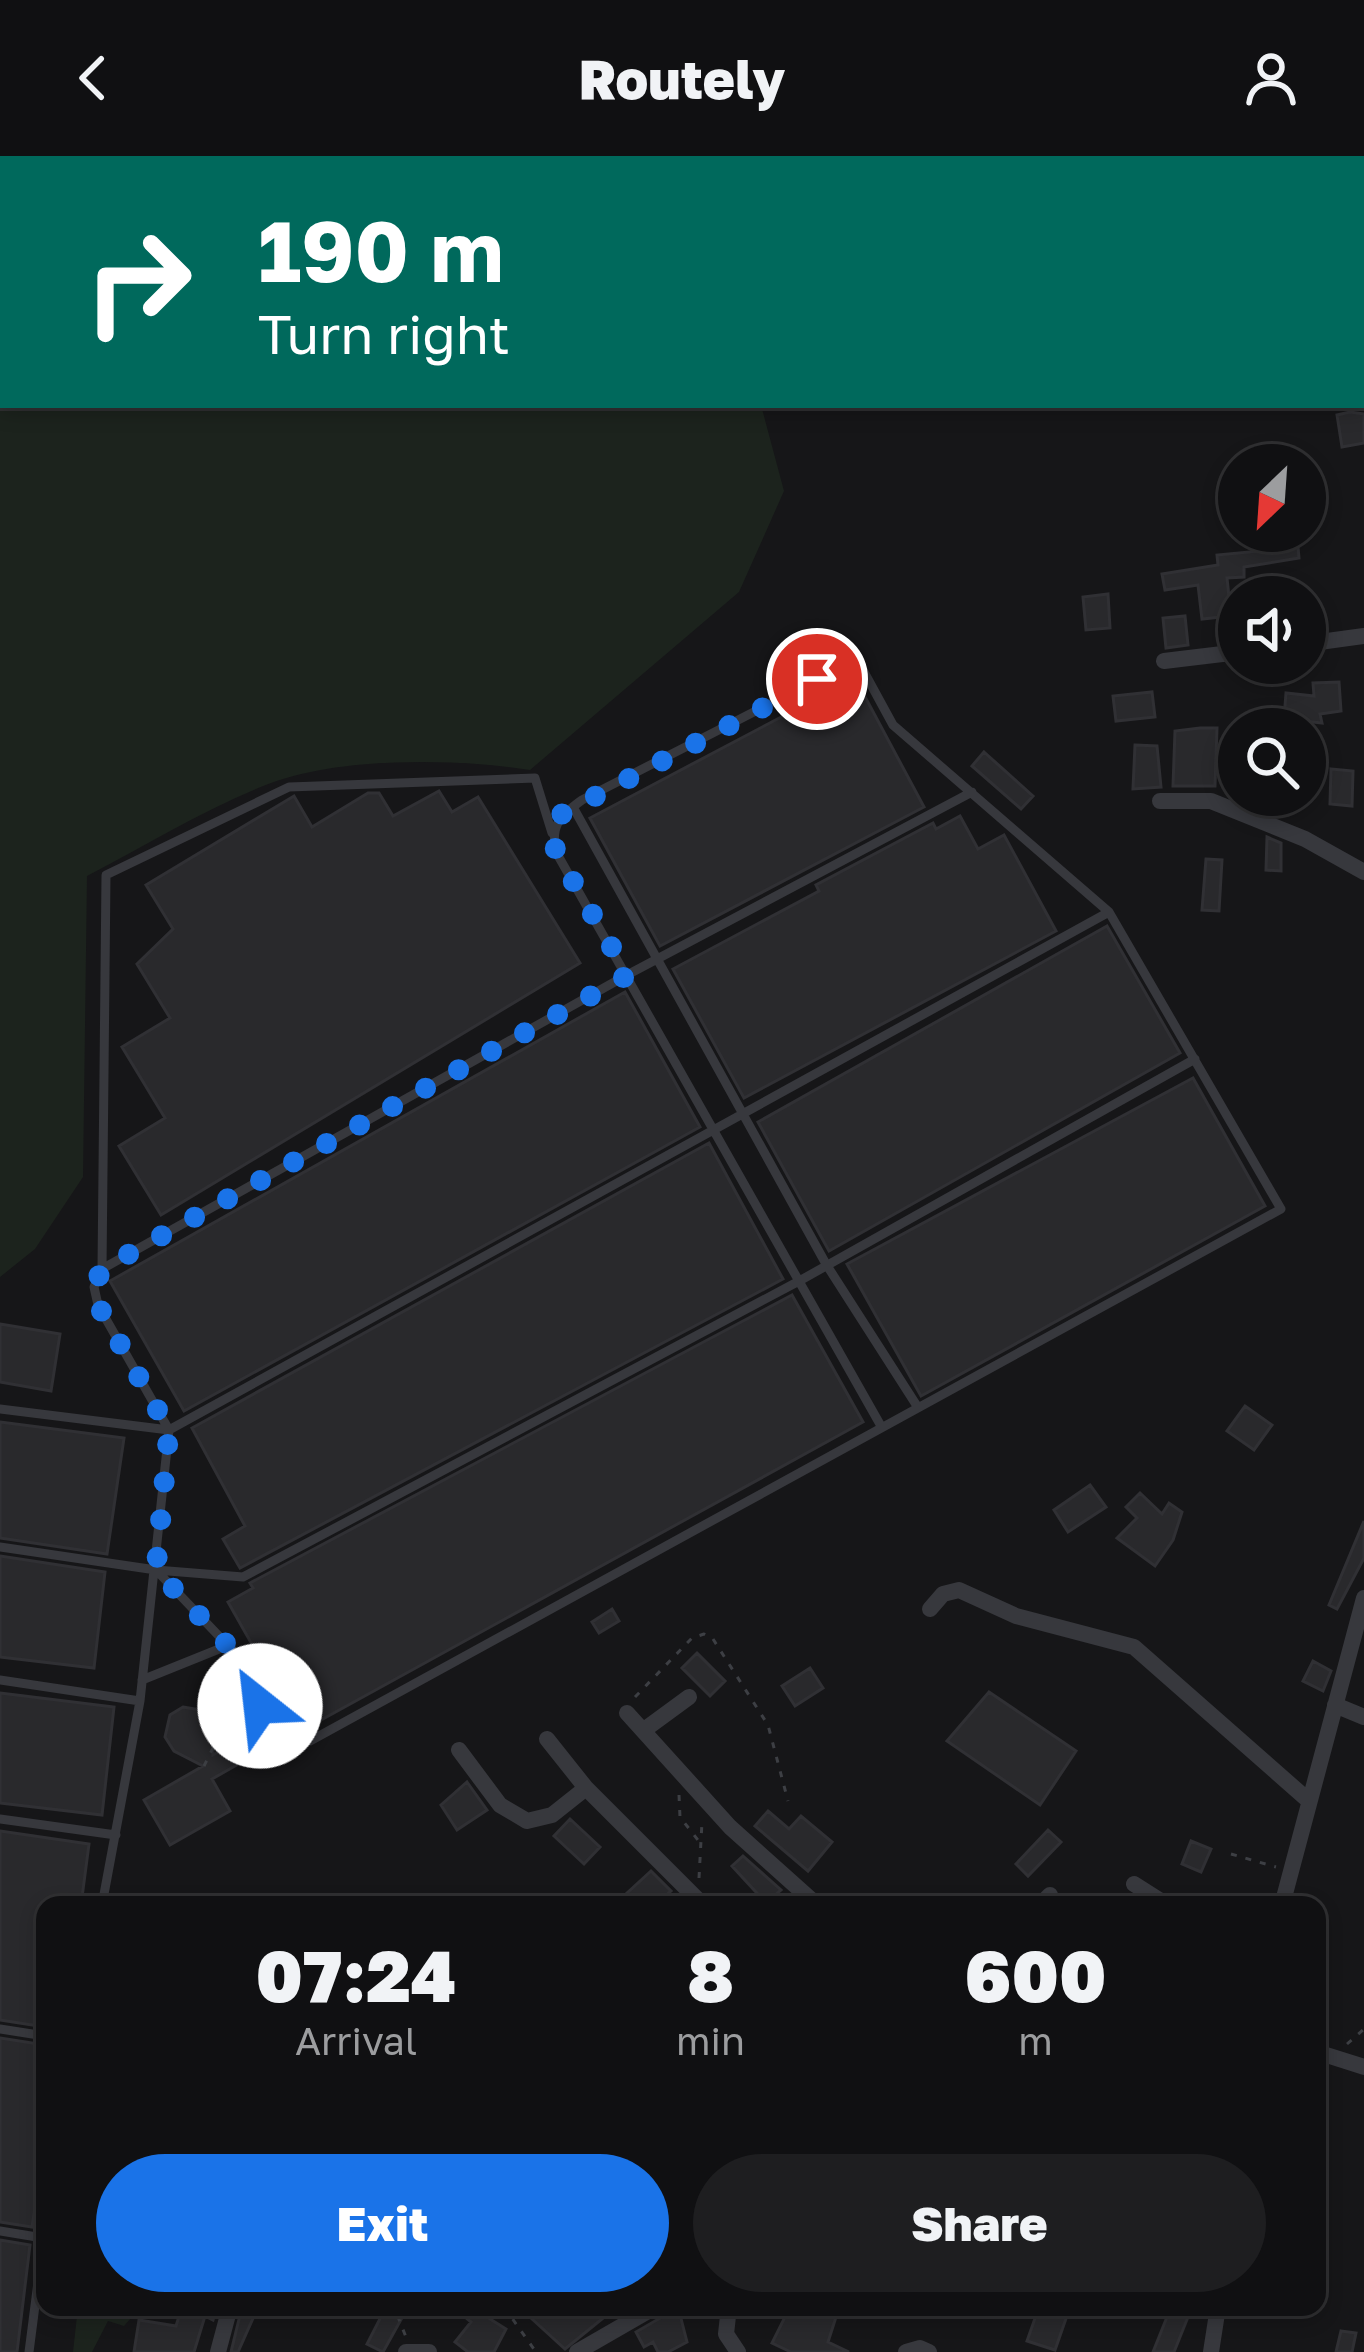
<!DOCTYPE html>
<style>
body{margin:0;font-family:"Golos Text",sans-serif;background:#1e1e20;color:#f1f3f6;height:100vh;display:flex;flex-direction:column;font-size:45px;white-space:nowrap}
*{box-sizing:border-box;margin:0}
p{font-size:39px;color:#9c9d9f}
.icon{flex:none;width:66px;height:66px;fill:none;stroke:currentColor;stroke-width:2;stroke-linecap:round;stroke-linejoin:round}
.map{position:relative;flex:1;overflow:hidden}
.side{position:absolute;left:36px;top:1740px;width:1290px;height:420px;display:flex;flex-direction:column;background:#101012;border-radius:24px;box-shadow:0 6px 18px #0003,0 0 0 3px #303032}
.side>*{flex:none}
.hud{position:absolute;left:0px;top:0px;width:1365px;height:252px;box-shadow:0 6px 18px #0003,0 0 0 3px #303032;background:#00695c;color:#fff;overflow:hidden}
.needle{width:78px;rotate:205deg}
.tools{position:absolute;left:1218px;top:288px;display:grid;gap:24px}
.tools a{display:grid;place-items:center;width:108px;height:108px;border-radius:50%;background:#101012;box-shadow:0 6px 18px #0003,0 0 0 3px #303032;font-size:60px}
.pin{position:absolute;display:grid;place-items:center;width:102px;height:102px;color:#fff;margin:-51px;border:6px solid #fff;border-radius:50%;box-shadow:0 3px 12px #0007}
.me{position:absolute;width:132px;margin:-66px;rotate:331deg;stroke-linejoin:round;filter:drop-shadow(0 0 9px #0008)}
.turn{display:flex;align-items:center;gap:42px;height:252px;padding:0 60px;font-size:54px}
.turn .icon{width:156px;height:156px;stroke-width:2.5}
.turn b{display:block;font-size:84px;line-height:102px}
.eta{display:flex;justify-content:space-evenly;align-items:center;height:204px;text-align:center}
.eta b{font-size:72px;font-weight:800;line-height:84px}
.primary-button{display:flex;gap:24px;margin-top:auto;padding:24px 60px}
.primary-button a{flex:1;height:138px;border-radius:72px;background:#1a73e8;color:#fff;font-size:48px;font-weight:800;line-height:138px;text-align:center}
.primary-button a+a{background:#1e1e20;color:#f1f3f6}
header{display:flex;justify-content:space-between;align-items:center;height:156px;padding:0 60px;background:#101012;font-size:54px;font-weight:800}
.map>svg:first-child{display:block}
.green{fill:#1c231d}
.building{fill:#29292c;stroke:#303034;stroke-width:3}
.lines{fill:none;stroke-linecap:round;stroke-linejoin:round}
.path{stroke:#3d3f44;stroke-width:3;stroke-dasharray:6 9;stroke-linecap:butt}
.service{stroke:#37383d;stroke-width:9}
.minor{stroke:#37383d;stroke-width:16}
.route{stroke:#1a73e8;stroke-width:21;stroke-dasharray:0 37.8}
</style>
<header><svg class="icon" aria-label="back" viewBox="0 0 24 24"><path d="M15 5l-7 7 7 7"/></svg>Routely<svg class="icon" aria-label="person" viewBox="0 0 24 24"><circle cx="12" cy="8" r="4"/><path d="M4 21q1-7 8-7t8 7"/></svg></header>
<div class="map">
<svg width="1364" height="2196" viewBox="0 0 1364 2196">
<rect width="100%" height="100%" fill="#161618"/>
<path class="green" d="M0 0H696L3 3V249H761L784 335 739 436 530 614C456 602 341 601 271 627 208 651 147 689 87 720L83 1021 35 1093 0 1121Z
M78 2151H131V2162L124 2170 108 2165 92 2196H73Z"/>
<path class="building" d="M1350 256 1364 258V287L1342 291 1337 259Z
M1276 378 1279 393 1298 391 1299 402 1244 411V421L1227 422 1231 460 1202 463 1198 429 1165 434 1162 418 1218 409 1217 399 1260 395 1258 381Z
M1108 438 1110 472 1086 474 1083 441Z
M1185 460 1188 489 1166 492 1163 462Z
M855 522 924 651 660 790 590 662Z
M1339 526 1341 555 1320 558 1322 567 1284 563 1286 537 1314 540 1313 527Z
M1152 536 1155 561 1116 565 1113 540Z
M1200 572H1217L1215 630H1173L1175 575Z
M1135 589 1157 590 1161 631 1133 633Z
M984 596 1033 640 1021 653 972 610Z
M1331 613 1353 615 1352 650 1330 648Z
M439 635 452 656 478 641 580 807 161 1059 119 990 165 962 122 891 170 862 137 808 173 773 146 729 294 640 312 671 368 637H379L393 660Z
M960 660 978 693 1004 679 1056 775 744 942 673 813 819 735 816 729 933 667 936 673Z
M1267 681 1281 687V715L1266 714Z
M1206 703 1222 704 1219 755 1202 754Z
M1107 770 1180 897 829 1095 758 966Z
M625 836 700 971 184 1255 110 1125Z
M1193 922 1265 1050 921 1240 847 1108Z
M709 987 783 1123 240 1412 223 1383 245 1370 192 1272Z
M792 1139 863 1266 301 1575 228 1446 253 1432 250 1427Z
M0 1168 60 1178 51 1235 0 1226Z
M1245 1250 1272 1269 1254 1294 1227 1275Z
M0 1266 124 1282 107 1398 0 1382Z
M1090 1329 1106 1351 1068 1376 1054 1354Z
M1140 1337 1162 1358 1169 1347 1182 1356 1173 1384 1155 1410 1117 1382 1137 1362 1126 1351Z
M1364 1365V1402L1337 1453 1329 1449Z
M0 1400 105 1416 94 1512 0 1501Z
M612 1453 619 1465 599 1477 592 1466Z
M697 1497 725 1525 710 1540 682 1512Z
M1313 1505 1331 1515 1323 1535 1303 1525Z
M810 1512 823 1532 795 1550 782 1530Z
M213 1544a20 20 0 1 1 40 0a20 20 0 1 1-40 0Z
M989 1536 1076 1595 1040 1649 947 1585Z
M0 1537 114 1551 102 1659 0 1647Z
M183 1551 213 1556V1599L239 1584 249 1602 212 1623 230 1655 170 1689 144 1644 203 1610 174 1595 165 1581 170 1559Z
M467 1626 487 1654 457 1674 441 1649Z
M768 1655 789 1673 801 1660 832 1686 808 1715 755 1670Z
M570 1663 600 1691 584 1708 554 1680Z
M1048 1674 1061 1686 1028 1720 1016 1708Z
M0 1675 89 1688 81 1749H45V1871L0 1864Z
M1191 1685 1211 1693 1201 1716 1182 1708Z
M743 1700 781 1734 766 1747 732 1710Z
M651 1715 671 1735 655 1749H614Z
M0 1882 45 1889V1987L32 2071 0 2066Z
M0 2084 30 2089 17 2196H0Z
M182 2151H217L213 2164 205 2160 194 2196H134L139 2164 176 2170Z
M242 2151H258L238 2196H231Z
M386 2151H408L383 2196 367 2188Z
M471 2151 506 2173 494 2196H468L455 2186 471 2166 464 2160Z
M519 2151H588L602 2163 565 2193Z
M668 2151H678L687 2186 668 2196H658L653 2186 644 2191 636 2176 662 2161Z
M790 2151H815L836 2161 828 2186 849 2196H791L772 2187Z
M1039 2151H1070L1055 2194 1027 2185Z
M1171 2151H1192L1174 2196H1153Z
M1341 2175 1356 2177 1352 2196H1336Z"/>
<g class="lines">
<path class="path" d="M635 1541 692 1482 704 1478 713 1483 768 1569 788 1645
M204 1610C210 1598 216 1583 227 1576 247 1562 262 1562 261 1532
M679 1639 680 1661 701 1688
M1231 1698 1276 1711
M699 1722 702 1666
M1347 1888 1364 1873
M385 2151 398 2161 406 2181
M504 2151 536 2196
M304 2153 305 2151
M400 2160 413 2151"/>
<path class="service" d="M573 651 826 1108 917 1250
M102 1113 106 719 289 631 535 622 552 677
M0 1253 169 1274 1109 756
M0 1391 156 1414
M256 1519 156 1414 243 1421 801 1124 1195 903
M0 1524 140 1545
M142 1524 224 1491
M310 1585 1281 1053 1109 756 893 569 857 503 582 644C560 660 550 669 556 696L881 1270
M0 1663 116 1679
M102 1749 140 1545 169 1274 98 1149 94 1131 102 1113 627 819 972 636
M0 1873 45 1880
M0 2075 43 2082
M29 2196 45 2072"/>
<path class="minor" d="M1362 88 1364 87
M1305 488 1364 480
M1164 505 1239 496
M1160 645H1211L1305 683 1364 716
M930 1453 943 1438 959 1434 1016 1460 1134 1491 1309 1645
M1335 1549 1364 1561
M627 1557 730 1671 817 1749
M644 1574 689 1541
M547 1583 586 1632
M459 1594 500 1649 527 1665 552 1659 586 1632 703 1749
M1134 1728 1167 1749
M1040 1749 1050 1739
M1282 1749 1364 1442
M1317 1896 1364 1911
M729 2151 726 2178 738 2196
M218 2196 230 2151
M406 2196H429
M577 2196 655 2151
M906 2196 920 2192 929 2196
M1211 2196 1218 2151"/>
</g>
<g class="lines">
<path class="route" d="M260 1550 256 1519 156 1414 169 1274 98 1149 94 1131 102 1113 628 819 556 696 552 677 560 659 817 523"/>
</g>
</svg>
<div class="tools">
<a><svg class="needle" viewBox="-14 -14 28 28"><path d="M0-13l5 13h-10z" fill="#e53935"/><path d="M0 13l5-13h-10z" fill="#9c9d9f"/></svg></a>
<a><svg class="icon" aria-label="sound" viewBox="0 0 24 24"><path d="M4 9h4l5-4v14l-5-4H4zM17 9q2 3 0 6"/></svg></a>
<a><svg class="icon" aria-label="search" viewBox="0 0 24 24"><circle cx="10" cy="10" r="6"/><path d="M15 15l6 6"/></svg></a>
</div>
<div class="pin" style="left:817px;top:523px;background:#d93025"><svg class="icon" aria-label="arrive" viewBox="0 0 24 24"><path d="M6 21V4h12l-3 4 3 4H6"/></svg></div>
<svg class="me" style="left:260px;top:1550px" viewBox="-20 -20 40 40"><circle r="19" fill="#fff"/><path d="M0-13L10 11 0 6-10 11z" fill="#1a73e8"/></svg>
<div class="hud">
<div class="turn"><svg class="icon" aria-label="right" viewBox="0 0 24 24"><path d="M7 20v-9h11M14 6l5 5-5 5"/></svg><div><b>190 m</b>Turn right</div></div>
</div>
<section class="side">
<div class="eta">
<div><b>07:24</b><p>Arrival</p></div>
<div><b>8</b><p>min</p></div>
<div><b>600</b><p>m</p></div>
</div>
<div class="primary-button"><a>Exit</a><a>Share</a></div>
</section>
</div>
